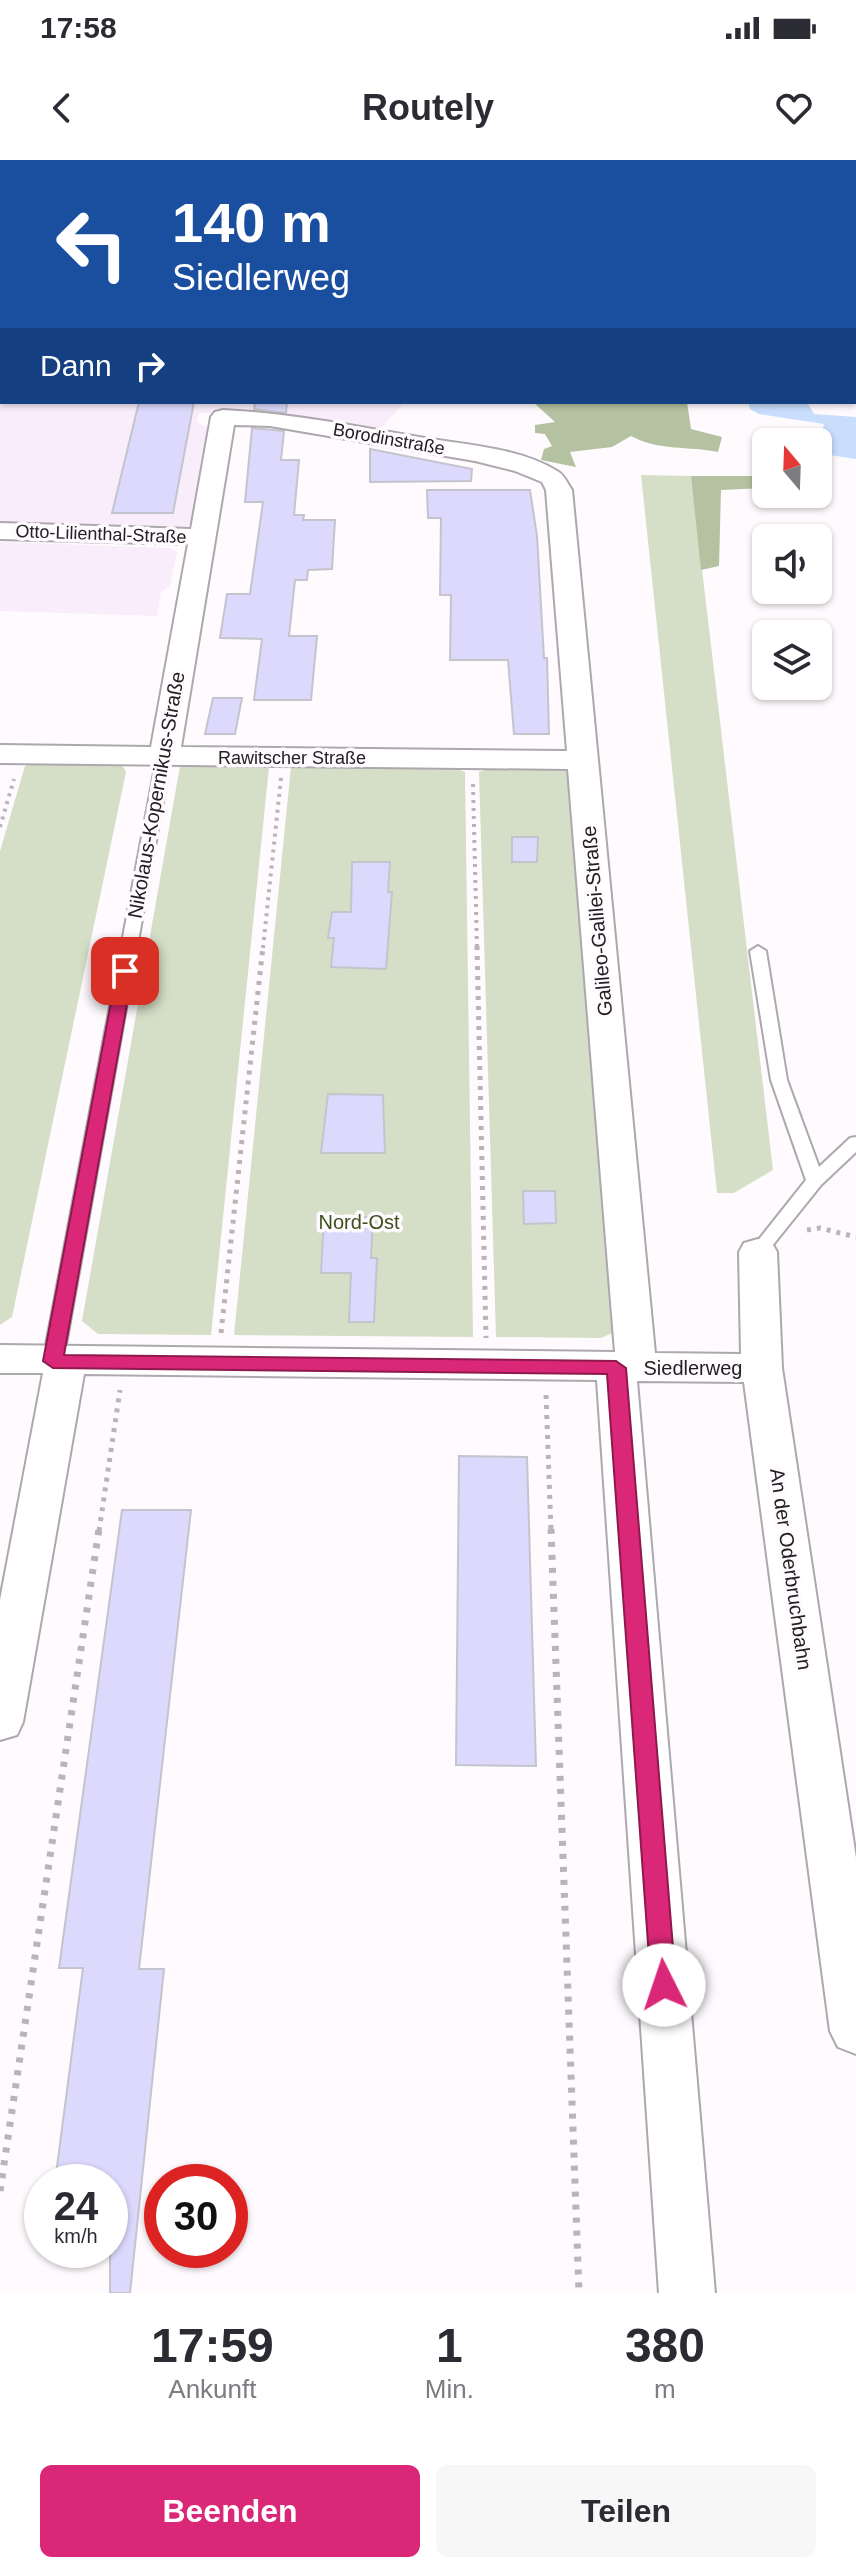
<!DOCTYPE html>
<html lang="de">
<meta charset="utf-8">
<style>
body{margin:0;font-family:Helvetica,sans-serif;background:#f7f7f7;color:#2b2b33;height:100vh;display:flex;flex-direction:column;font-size:30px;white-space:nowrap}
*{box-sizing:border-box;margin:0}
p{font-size:26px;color:#7c7c81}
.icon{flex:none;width:44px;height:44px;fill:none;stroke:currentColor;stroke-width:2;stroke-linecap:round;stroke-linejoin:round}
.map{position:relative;height:2133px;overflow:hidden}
.side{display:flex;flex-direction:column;background:#fff;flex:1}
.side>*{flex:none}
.guide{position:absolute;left:0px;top:0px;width:856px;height:244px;box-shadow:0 2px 6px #0004;background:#1a4fa0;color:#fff;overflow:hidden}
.needle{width:52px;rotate:341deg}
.tools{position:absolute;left:752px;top:268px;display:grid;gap:16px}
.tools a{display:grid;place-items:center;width:80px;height:80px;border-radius:12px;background:#fff;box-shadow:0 2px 6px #0004;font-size:40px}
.speed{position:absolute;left:24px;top:2004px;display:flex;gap:16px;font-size:40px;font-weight:700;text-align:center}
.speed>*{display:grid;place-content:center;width:104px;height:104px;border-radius:50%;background:#fff;box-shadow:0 2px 6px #0004;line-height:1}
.speed small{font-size:20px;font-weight:400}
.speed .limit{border:12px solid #d22;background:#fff;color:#111}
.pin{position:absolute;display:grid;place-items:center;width:68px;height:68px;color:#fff;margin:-34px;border-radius:16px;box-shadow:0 4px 12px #0006}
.me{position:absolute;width:88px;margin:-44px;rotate:356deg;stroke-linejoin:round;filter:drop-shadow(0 0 6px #0008)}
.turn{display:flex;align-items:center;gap:28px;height:168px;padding:0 40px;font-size:36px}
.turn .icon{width:104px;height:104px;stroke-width:2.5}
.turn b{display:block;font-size:56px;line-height:68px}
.then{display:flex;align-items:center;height:76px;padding:0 40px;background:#0003;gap:16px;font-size:30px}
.eta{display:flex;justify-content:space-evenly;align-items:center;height:136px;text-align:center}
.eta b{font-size:48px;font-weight:700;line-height:56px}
.cta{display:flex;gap:16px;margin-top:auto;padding:16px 40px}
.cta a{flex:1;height:92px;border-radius:12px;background:#db2777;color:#fff;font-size:32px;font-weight:700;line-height:92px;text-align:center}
.cta a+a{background:#f7f7f7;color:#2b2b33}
.status{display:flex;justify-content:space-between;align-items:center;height:56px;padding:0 40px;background:#fff;direction:ltr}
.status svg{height:22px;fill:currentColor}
header{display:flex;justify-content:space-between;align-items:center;height:104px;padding:0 40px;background:#fff;font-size:36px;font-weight:700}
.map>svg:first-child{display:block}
.built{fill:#f9edfb}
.green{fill:#d5dfc7}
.forest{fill:#b4c2a1}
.water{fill:#c8defc}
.building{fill:#dcd9fd;stroke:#c4c4cd;stroke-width:2}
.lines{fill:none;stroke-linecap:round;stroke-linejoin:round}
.lane-casing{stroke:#ada7ae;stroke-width:4}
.street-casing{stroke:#ada7ae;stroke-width:4}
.primary-casing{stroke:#ad777c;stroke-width:4}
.path-far2{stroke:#b8b4b8;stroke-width:4;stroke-dasharray:3 5;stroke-linecap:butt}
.path-far1{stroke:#b8b4b8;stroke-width:5;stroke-dasharray:4 6;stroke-linecap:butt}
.path{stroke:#b8b4b8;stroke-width:7;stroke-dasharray:5 8;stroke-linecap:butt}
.lane{fill:#fff;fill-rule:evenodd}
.street{fill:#fff;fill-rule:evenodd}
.primary{fill:#fbcace;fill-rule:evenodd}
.route{fill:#db2777;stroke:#8e194d;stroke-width:2}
.labels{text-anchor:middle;stroke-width:7;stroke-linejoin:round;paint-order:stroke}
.far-street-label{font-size:18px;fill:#222022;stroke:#fefafe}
.street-label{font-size:20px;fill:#222022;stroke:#fefafe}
.park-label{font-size:20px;fill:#3c4f1c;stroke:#fefafe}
</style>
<div class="status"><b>17:58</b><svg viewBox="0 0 49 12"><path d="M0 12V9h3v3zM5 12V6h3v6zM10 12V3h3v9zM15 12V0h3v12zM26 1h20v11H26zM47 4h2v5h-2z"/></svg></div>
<header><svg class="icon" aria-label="back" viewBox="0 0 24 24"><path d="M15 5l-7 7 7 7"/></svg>Routely<svg class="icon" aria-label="heart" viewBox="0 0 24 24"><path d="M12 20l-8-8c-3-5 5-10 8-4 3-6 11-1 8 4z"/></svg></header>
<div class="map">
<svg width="856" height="2133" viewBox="0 0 856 2133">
<rect width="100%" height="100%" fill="#fefafe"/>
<path class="built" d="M0 130 2 242H405L381 268 272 255 199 253 197 262 210 269 192 363 182 368 0 364Z
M0 382 169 388 177 392 170 426 161 432 157 456 0 451Z"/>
<path class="green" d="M641 315 691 316 773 1010 734 1033H717Z
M33 603 122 605 126 612 12 1157 0 1165V691L25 606Z
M180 606 269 607 211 1175 98 1174 82 1161Z
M291 607 455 608 465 612 473 1177 234 1175Z
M491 608 562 609 574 613 623 1168 601 1178 496 1177 479 612Z"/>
<path class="forest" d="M533 242H687L691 269 722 277 718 292C689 286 658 291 631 276L612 287 570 292 576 307 541 300 544 289 552 286 545 274 535 273V265L555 262Z
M691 316H766V328L721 330 719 406 701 410Z"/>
<path class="water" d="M748 242H807L814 254 856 257V299L823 294 818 289 824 264 759 254 750 249Z"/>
<path class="building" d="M139 242H194L173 353H112Z
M255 242H287L286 253 254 249Z
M252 268 284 271 281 300H299L294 355H304L303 360H335L332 409 308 410 307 420H295L289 476H317L311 540H254L262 479 220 478 227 434H250L263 342H245Z
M370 289 472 309 471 321 370 322Z
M427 330H530L537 376 544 498H547L549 574H514L508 500H450L451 435H440L441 358H428Z
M213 538H242L235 574H205Z
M512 677H538L537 702H512Z
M352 702H390L388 732H392L386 809 331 807 334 778H328L332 752H351Z
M328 934 383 935 385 993H321Z
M523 1031H555L556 1063 524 1064Z
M324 1057H373L371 1098H377L374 1162H349L351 1113H321Z
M459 1296 527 1297 536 1606 456 1605Z
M122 1350H191L139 1809H164L130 2133H110V2022H55L83 1808H59Z"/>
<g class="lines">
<defs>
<path id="lane" d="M164 593 171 597 63 1201 53 1208 43 1201 157 597Z
M758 786 766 791 787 920 819 1007 850 978 856 977V992L821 1025 764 1096 758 1098 749 1092 806 1020 771 920 750 791Z"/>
<path id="street" d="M223 250C291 253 358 267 425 278 467 285 520 288 557 311 564 314 567 323 572 330L655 1193 741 1194 739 1092 744 1083 758 1079 772 1083 777 1092 782 1208 856 1698V1894L838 1887 830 1871 744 1222 637 1221 715 2133H659L597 1220 84 1214 23 1562 17 1575 0 1580V1440L43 1213H0V1185L615 1192 568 609 0 603V585L151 587 188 384 0 379V363L191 369 211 257 215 252ZM234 265 270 266 475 301 515 311 542 322 546 330 567 591 181 587Z"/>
<path id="primary" d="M812 0H836L837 2H813Z
M854 12 856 13V27L854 26Z"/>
</defs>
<use href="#lane" class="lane-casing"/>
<use href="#street" class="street-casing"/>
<use href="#primary" class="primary-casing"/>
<path class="path-far2" d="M473 624 477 788
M0 667 14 619
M263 788 281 618"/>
<path class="path-far1" d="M477 786 486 1178
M807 1070 820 1068 856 1077
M221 1173 263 786
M546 1235 551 1371
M99 1371 120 1230"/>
<path class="path" d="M551 1369 579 2133
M0 2031 99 1369"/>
<use href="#lane" class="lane"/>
<use href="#street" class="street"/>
<use href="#primary" class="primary"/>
</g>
<path class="route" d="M125 806 133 811 64 1195 616 1201 626 1208 676 1825 672 1832 664 1835 655 1832 651 1825 607 1214 53 1208 43 1201 117 811Z"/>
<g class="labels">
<g class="far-street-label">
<text transform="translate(389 279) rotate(10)" y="6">Borodinstraße</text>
<text transform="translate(101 374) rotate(2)" y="6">Otto-Lilienthal-Straße</text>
<text x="292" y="604">Rawitscher Straße</text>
</g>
<g class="street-label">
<text transform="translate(156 635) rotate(-80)" y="7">Nikolaus-Kopernikus-Straße</text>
<text transform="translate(597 761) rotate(-95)" y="7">Galileo-Galilei-Straße</text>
<text x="693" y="1215">Siedlerweg</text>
<text transform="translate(791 1409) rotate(82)" y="7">An der Oderbruchbahn</text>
</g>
<g class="park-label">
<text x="359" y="1069">Nord-Ost</text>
</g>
</g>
</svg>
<div class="tools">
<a><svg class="needle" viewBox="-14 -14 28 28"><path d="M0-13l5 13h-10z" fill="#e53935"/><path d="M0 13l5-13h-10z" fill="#7c7c81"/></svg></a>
<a><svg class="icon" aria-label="sound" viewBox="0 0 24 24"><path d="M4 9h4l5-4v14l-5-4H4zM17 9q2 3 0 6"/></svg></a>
<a><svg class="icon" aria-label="layers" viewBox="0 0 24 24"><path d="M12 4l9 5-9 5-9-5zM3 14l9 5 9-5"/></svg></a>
</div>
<div class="speed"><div>24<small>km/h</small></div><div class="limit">30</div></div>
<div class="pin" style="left:125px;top:811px;background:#d93025"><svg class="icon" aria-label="arrive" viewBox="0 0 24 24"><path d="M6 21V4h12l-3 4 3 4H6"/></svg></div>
<svg class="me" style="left:664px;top:1825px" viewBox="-20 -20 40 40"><circle r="19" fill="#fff"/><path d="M0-13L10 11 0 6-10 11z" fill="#db2777"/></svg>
<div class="guide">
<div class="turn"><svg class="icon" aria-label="left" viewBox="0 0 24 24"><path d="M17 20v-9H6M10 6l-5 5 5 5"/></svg><div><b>140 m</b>Siedlerweg</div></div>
<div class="then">Dann<svg class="icon" aria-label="right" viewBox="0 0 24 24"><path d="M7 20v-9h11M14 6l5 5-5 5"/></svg></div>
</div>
</div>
<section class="side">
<div class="eta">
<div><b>17:59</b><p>Ankunft</p></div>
<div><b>1</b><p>Min.</p></div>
<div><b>380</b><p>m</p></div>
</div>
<div class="cta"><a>Beenden</a><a>Teilen</a></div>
</section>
